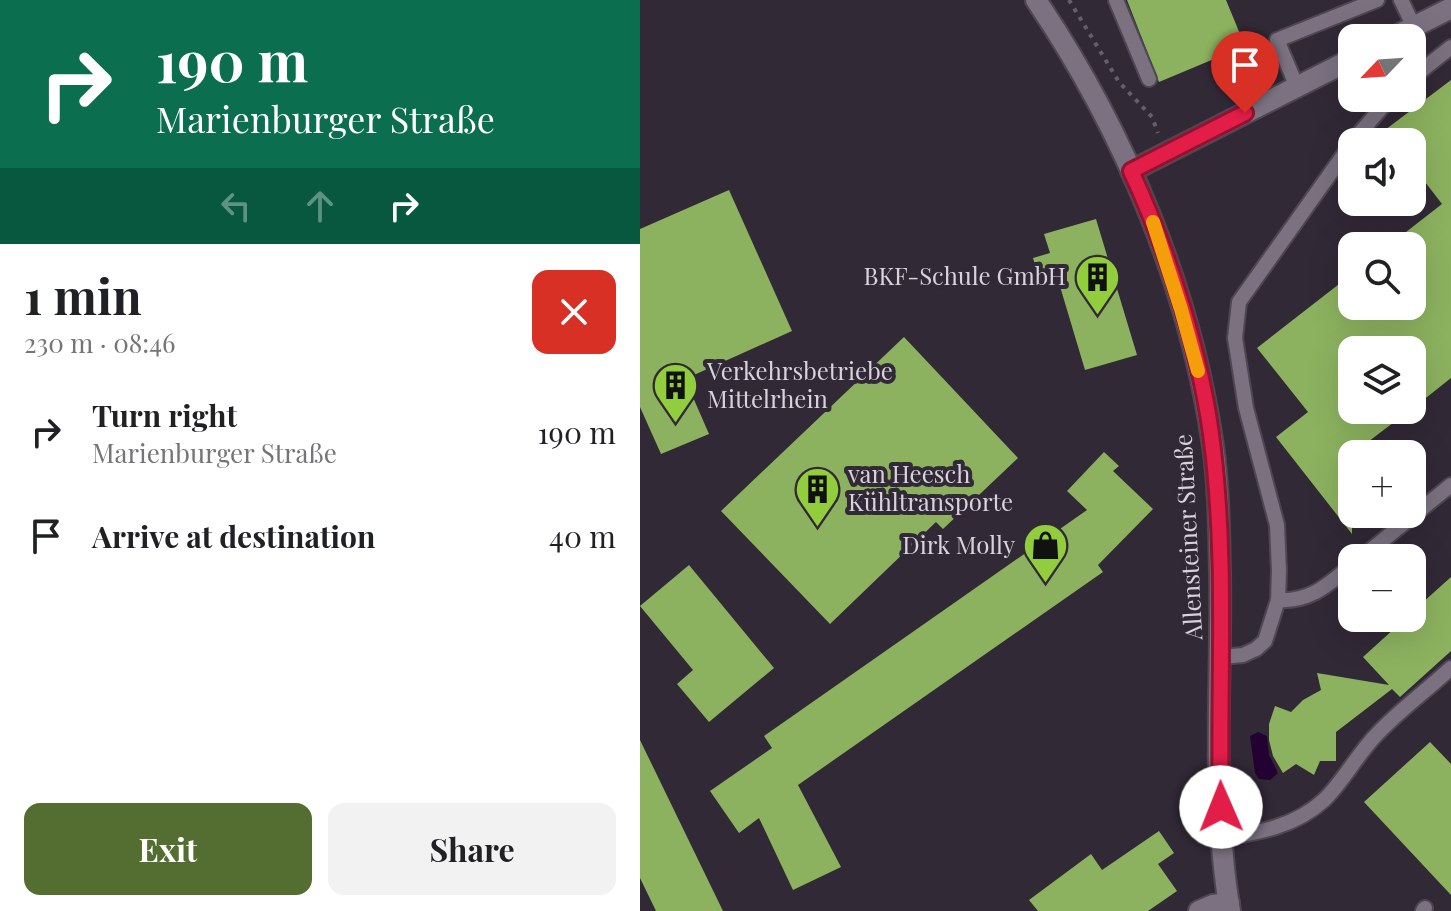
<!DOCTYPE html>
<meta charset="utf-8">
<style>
body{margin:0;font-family:"Playfair Display",serif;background:#f2f2f2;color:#202124;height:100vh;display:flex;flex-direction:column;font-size:30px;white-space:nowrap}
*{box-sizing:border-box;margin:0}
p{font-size:26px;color:#757577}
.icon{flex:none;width:44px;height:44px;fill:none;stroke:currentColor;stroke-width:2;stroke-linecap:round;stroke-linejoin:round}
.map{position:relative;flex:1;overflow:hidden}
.side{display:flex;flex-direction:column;background:#fff;width:640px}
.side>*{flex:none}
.hud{background:#0b6e4f;color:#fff;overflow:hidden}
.needle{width:52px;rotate:245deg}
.buttons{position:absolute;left:698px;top:24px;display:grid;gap:16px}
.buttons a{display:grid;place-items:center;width:88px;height:88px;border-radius:16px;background:#fff;box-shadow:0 8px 32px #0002;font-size:40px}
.pin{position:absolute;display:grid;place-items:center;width:68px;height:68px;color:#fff;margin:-82px -34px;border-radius:50% 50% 50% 0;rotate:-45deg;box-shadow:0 0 8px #0007}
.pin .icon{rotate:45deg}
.me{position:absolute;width:88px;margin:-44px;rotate:359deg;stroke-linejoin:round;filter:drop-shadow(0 0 6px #0008)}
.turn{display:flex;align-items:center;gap:28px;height:168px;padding:0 24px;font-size:36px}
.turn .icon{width:104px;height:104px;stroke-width:2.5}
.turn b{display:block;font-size:56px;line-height:68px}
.lanes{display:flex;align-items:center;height:76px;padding:0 24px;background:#0003;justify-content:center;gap:40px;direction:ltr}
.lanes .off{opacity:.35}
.round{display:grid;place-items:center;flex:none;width:84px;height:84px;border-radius:16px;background:#f2f2f2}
.summary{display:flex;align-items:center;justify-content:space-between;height:136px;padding:0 24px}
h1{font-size:48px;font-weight:700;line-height:60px}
.primary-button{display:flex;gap:16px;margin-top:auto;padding:16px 24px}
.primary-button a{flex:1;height:92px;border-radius:16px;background:#536e30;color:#fff;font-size:32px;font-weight:700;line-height:92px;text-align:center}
.primary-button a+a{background:#f2f2f2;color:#202124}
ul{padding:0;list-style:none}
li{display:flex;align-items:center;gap:24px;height:104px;padding:0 24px}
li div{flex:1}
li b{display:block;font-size:30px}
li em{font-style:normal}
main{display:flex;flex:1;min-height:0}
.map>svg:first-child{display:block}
.water{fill:#240133}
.building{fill:#8cb25f}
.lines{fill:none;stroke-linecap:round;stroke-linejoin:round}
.lane-casing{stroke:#4e4752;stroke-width:18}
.street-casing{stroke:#4e4752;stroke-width:24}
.secondary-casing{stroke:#4e4752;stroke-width:24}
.path{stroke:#665f6b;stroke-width:4;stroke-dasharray:4 6;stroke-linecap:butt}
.lane{stroke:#7b7181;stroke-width:14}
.street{stroke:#7b7181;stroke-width:20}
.secondary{stroke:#7b7181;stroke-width:20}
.route-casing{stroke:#92132f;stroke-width:20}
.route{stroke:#e11d48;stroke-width:14}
.slow{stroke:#f59e0b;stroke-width:14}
.labels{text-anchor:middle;stroke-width:8;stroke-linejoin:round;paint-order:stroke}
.poi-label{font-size:24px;fill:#d8d2db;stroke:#312936;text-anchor:end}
.street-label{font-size:24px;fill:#d8d2db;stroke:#312936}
</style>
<main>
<section class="side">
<div class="hud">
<div class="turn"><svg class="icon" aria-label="right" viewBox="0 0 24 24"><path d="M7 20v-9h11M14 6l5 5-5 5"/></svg><div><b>190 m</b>Marienburger Straße</div></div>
<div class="lanes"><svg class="icon off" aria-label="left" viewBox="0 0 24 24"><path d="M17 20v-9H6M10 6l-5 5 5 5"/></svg><svg class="icon off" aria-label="ahead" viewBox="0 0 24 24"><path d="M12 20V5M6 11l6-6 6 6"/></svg><svg class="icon" aria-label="right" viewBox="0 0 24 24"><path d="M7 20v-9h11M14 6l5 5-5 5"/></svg></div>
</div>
<div class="summary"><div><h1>1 min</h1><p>230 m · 08:46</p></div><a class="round" style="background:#d93025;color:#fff"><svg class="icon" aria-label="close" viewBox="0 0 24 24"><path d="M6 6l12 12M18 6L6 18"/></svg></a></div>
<ul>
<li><svg class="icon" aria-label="right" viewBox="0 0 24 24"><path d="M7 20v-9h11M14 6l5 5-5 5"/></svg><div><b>Turn right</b><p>Marienburger Straße</p></div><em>190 m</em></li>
<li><svg class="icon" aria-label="arrive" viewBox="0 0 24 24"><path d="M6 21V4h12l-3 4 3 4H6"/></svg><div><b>Arrive at destination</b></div><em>40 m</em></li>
</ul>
<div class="primary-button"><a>Exit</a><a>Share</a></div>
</section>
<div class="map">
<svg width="811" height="911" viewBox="0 0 811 911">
<rect width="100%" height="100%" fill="#312936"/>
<path class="water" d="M618 732 627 736 629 755 638 773 630 780 619 779 615 773 610 736Z"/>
<path class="building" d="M487 0H586L605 46 519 82Z
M811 80V378L772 409V350H712V410H770L712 454V534L636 437 668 412 617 348 712 274V306H772V246H748L802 204 772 165V142H754L745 130Z
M89 190 152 331 45 379 69 434 21 454 0 407V229Z
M456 219 497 355 445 370 416 273 399 278 393 258 410 253 404 234Z
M264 337 378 458 303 529 296 522 190 624 81 511Z
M464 452 479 466 473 471 513 509 458 565 463 572 158 785 201 867 153 890 119 818 99 833 70 791 132 748 124 736 447 510 427 491Z
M49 565 134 668 69 722 37 684 53 670 0 606Z
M811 577V651L760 697 752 689 696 732V761H680L674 775 656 764 643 773 633 756 629 740V724L635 706 651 712 663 700 681 690 677 673 749 685 723 657 766 618H772V612Z
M0 740 83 911H16L0 878Z
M790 742 811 764V895L724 802Z
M519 831 534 853 518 864 537 891 508 911H398L389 900 451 854 462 870Z"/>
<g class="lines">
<defs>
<path id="lane" d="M476 0 509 79
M761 0 774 27
M772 78 811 47
M657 87 637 40 737 0
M712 142 750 98
M721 558 811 485
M638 600C670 602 688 585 712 565
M581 657 603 655 616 649 625 641 638 600 639 571 637 525 606 408 595 338 599 302 712 143
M582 838C619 833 656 826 684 800 703 782 718 753 738 733 760 710 787 690 811 668
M783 911 785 908"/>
<path id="street" d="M752 38 811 8
M491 171 712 59
M559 911 573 905 589 903"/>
<path id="secondary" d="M396 0C485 132 550 288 573 446 579 488 579 531 580 573 582 685 571 801 590 911"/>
</defs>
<use href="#lane" class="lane-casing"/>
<use href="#street" class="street-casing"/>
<use href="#secondary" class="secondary-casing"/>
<path class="path" d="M429 0 479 82 512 117 518 133"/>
<use href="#lane" class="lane"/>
<use href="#street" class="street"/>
<use href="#secondary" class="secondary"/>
</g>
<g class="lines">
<defs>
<path id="route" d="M581 807C578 688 587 568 573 450 563 360 529 253 491 171L605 113"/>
</defs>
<use href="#route" class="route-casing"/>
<use href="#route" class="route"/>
<path class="slow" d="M513 222 541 309 558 371"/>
</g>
<defs>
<symbol id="building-pin" viewBox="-11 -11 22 30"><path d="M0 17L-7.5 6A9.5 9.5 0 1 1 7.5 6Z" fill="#92cd3e" stroke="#312936"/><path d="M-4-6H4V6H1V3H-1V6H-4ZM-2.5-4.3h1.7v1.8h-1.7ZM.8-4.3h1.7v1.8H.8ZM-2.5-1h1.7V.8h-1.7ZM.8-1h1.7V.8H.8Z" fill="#111"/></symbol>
<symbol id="shop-pin" viewBox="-11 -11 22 30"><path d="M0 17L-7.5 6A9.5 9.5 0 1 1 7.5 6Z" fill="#92cd3e" stroke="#312936"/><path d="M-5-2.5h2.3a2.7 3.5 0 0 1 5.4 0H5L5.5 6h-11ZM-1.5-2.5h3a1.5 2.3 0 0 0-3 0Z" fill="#111"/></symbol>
</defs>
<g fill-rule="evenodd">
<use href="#building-pin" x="432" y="252" width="51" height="69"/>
<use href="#building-pin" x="10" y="360" width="51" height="69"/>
<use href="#building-pin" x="152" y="464" width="51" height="69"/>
<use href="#shop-pin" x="380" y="520" width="51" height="69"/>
</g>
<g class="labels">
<g class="poi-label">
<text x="426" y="285">BKF-Schule GmbH</text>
<text x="67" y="380" text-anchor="start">Verkehrsbetriebe<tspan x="67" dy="28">Mittelrhein</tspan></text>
<text x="208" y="483" text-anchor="start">van Heesch<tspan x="208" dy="28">Kühltransporte</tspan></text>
<text x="375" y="554">Dirk Molly</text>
</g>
<g class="street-label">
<text transform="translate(549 537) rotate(-93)" y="8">Allensteiner Straße</text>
</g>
</g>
</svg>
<div class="buttons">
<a><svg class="needle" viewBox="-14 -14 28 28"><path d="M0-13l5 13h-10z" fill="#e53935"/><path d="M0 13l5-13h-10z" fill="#757577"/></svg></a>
<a><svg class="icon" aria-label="sound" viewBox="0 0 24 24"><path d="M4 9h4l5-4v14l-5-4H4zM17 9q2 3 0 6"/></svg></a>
<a><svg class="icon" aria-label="search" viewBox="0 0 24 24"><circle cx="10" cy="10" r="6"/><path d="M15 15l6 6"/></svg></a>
<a><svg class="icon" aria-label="layers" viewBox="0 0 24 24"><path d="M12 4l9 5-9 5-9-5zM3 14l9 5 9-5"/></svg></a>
<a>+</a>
<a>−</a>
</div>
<div class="pin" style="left:605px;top:113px;background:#d93025"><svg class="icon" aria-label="arrive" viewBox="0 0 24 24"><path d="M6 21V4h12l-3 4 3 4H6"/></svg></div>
<svg class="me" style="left:581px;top:807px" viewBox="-20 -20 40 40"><circle r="19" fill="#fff"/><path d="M0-13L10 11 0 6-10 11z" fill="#e11d48"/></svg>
</div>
</main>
